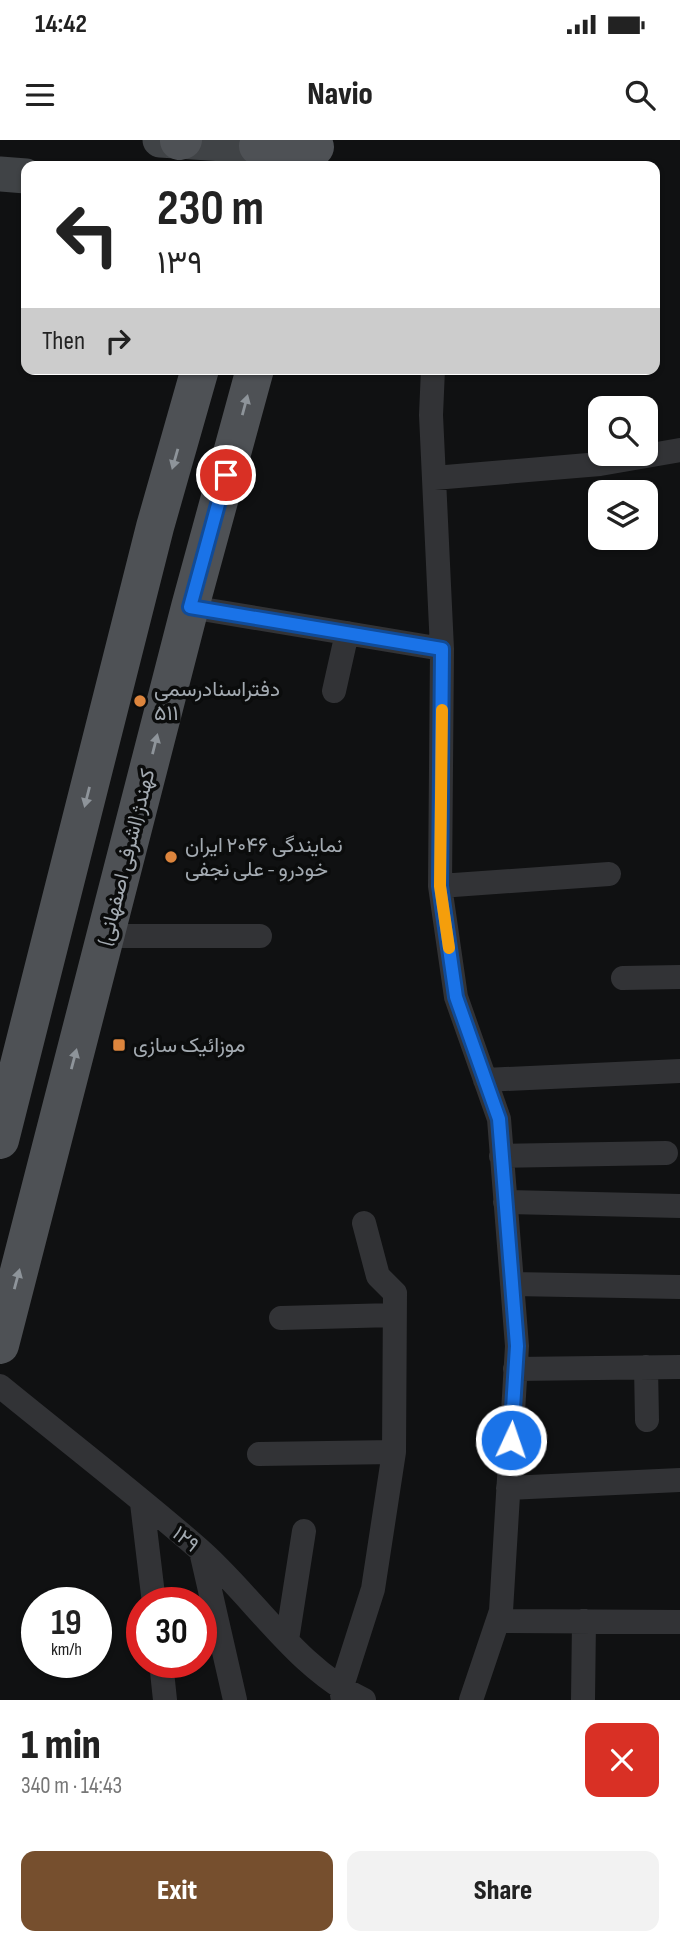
<!DOCTYPE html>
<meta charset="utf-8">
<style>
body{margin:0;font-family:"Sofia Sans Condensed",Vazirmatn,sans-serif;background:#f2f2f2;color:#222;height:100vh;display:flex;flex-direction:column;font-size:26px;white-space:nowrap}
*{box-sizing:border-box;margin:0}
p{font-size:23px;color:#767676}
.icon{flex:none;width:38px;height:38px;fill:none;stroke:currentColor;stroke-width:2;stroke-linecap:round;stroke-linejoin:round}
.map{position:relative;height:1560px;overflow:hidden}
.drawer{display:flex;flex-direction:column;background:#fff;flex:1}
.drawer>*{flex:none}
.hud{position:absolute;left:21px;top:21px;width:639px;height:214px;border-radius:14px;box-shadow:0 2px 5px #0004;background:#fff;color:#222;overflow:hidden}
.tools{position:absolute;left:588px;top:256px;display:grid;gap:14px}
.tools a{display:grid;place-items:center;width:70px;height:70px;border-radius:14px;background:#fff;box-shadow:0 2px 5px #0004;font-size:35px}
.speed{position:absolute;left:21px;top:1447px;display:flex;gap:14px;font-size:35px;font-weight:700;text-align:center}
.speed>*{display:grid;place-content:center;width:91px;height:91px;border-radius:50%;background:#fff;box-shadow:0 2px 5px #0004;line-height:1}
.speed small{font-size:18px;font-weight:400}
.speed .limit{border:10px solid #d22;background:#fff;color:#111}
.pin{position:absolute;display:grid;place-items:center;width:60px;height:60px;color:#fff;margin:-30px;border:4px solid #fff;border-radius:50%;box-shadow:0 2px 7px #0007}
.me{position:absolute;width:77px;margin:-38px;rotate:3deg;stroke-linejoin:round;filter:drop-shadow(0 0 5px #0008)}
.turn{display:flex;align-items:center;gap:24px;height:147px;padding:0 21px;font-size:32px}
.turn .icon{width:91px;height:91px;stroke-width:2.5}
.turn b{display:block;font-size:49px;line-height:60px}
.then{display:flex;align-items:center;height:66px;padding:0 21px;background:#0003;gap:14px;font-size:26px}
.round{display:grid;place-items:center;flex:none;width:74px;height:74px;border-radius:14px;background:#f2f2f2}
.headline{display:flex;align-items:center;justify-content:space-between;height:119px;padding:0 21px}
h1{font-size:42px;font-weight:800;line-height:52px}
.button{display:flex;gap:14px;margin-top:auto;padding:14px 21px}
.button a{flex:1;height:80px;border-radius:14px;background:#764f2e;color:#fff;font-size:28px;font-weight:800;line-height:80px;text-align:center}
.button a+a{background:#f2f2f2;color:#222}
.status{display:flex;justify-content:space-between;align-items:center;height:49px;padding:0 35px;background:#fff;direction:ltr}
.status svg{height:19px;fill:currentColor}
header{display:flex;justify-content:space-between;align-items:center;height:91px;padding:0 21px;background:#fff;font-size:32px;font-weight:800}
.map>svg:first-child{display:block}
.lines{fill:none;stroke-linecap:round;stroke-linejoin:round}
.minor{stroke:#323336;stroke-width:24}
.secondary{stroke:#404346;stroke-width:35}
.primary{stroke:#4e5155;stroke-width:38}
.oneway{fill:#8e949a}
.route-casing{stroke:#114b97;stroke-width:18}
.route{stroke:#1a73e8;stroke-width:12}
.slow{stroke:#f59e0b;stroke-width:12}
.poi-dot{fill:#dd853d;stroke:#0b0c0c;stroke-width:2.5}
.labels{text-anchor:middle;stroke-width:7;stroke-linejoin:round;paint-order:stroke}
.poi-label{font-size:21px;fill:#a3aab1;stroke:#0b0c0c;text-anchor:start}
.street-label{font-size:21px;fill:#a3aab1;stroke:#0b0c0c}
</style>
<div class="status"><b>14:42</b><svg viewBox="0 0 49 12"><path d="M0 12V9h3v3zM5 12V6h3v6zM10 12V3h3v9zM15 12V0h3v12zM26 1h20v11H26zM47 4h2v5h-2z"/></svg></div>
<header><svg class="icon" aria-label="menu" viewBox="0 0 24 24"><path d="M4 6h16M4 12h16M4 18h16"/></svg>Navio<svg class="icon" aria-label="search" viewBox="0 0 24 24"><circle cx="10" cy="10" r="6"/><path d="M15 15l6 6"/></svg></header>
<div class="map">
<svg width="680" height="1560" viewBox="0 0 680 1560">
<rect width="100%" height="100%" fill="#101112"/>
<g class="lines">
<path class="minor" d="M433 229 431 275 442 509 440 746 456 857 499 979 517 1206 501 1471 471 1560
M434 338 600 324 680 310
M190 467 442 509
M334 551 347 493
M440 746 609 734
M106 796H260
M623 838 680 837
M485 940 680 931
M501 1016 666 1013
M505 1062 680 1066
M512 1144 680 1147
M281 1178 394 1175
M646 1227 647 1280
M515 1229 680 1227
M0 1246C66 1300 135 1353 199 1409 254 1457 297 1529 364 1560
M259 1314 394 1312
M508 1348 680 1340
M142 1363 154 1463
M201 1411 235 1560
M498 1481 680 1482
M287 1500 304 1391
M161 1522 165 1560
M343 1560 341 1549 373 1449 394 1312 395 1153 378 1136 364 1083
M583 1560 584 1481"/>
<path class="secondary" d="M160 0 258 6
M0 34 26 36"/>
<path class="primary" d="M179 1 183 0
M258 6 315 7
M0 1000 155 387 200 229
M0 1205 190 467 255 229"/>
</g>
<defs><path id="oneway-solid" d="M-6-.8H1V-3.2L6.5 0L1 3.2V.8H-6Z" transform="scale(1.75)"/></defs>
<g class="oneway">
<use href="#oneway-solid" transform="translate(245 265) rotate(-75)"/>
<use href="#oneway-solid" transform="translate(175 319) rotate(106)"/>
<use href="#oneway-solid" transform="translate(155 604) rotate(-76)"/>
<use href="#oneway-solid" transform="translate(87 657) rotate(104)"/>
<use href="#oneway-solid" transform="translate(74 919) rotate(-75)"/>
<use href="#oneway-solid" transform="translate(17 1139) rotate(-75)"/>
</g>
<g class="lines">
<defs>
<path id="route" d="M226 335 190 467 442 509 440 746 456 857 499 979 517 1206 511 1300"/>
</defs>
<use href="#route" class="route-casing"/>
<use href="#route" class="route"/>
<path class="slow" d="M442 570 440 746 449 808"/>
</g>
<g class="poi-dot">
<circle cx="140" cy="561" r="7"/>
<circle cx="171" cy="717" r="7"/>
<rect x="112" y="898" width="14" height="14" rx="3.5"/>
</g>
<g class="labels">
<g class="poi-label">
<text x="154" y="556">دفتراسنادرسمی<tspan x="154" dy="24">۵۱۱</tspan></text>
<text x="185" y="712">نمایندگی ۲۰۴۶ ایران<tspan x="185" dy="24">خودرو - علی نجفی</tspan></text>
<text x="133" y="912">موزائیک سازی</text>
</g>
<g class="street-label">
<text transform="translate(126 717) rotate(-76)" y="7">کهندژ (اشرفی اصفهانی)</text>
<text transform="translate(186 1399) rotate(40)" y="7">۱۲۹</text>
</g>
</g>
</svg>
<div class="tools">
<a><svg class="icon" aria-label="search" viewBox="0 0 24 24"><circle cx="10" cy="10" r="6"/><path d="M15 15l6 6"/></svg></a>
<a><svg class="icon" aria-label="layers" viewBox="0 0 24 24"><path d="M12 4l9 5-9 5-9-5zM3 14l9 5 9-5"/></svg></a>
</div>
<div class="speed"><div>19<small>km/h</small></div><div class="limit">30</div></div>
<div class="pin" style="left:226px;top:335px;background:#d93025"><svg class="icon" aria-label="arrive" viewBox="0 0 24 24"><path d="M6 21V4h12l-3 4 3 4H6"/></svg></div>
<svg class="me" style="left:511px;top:1300px" viewBox="-20 -20 40 40"><circle r="17" fill="#1a73e8" stroke="#fff" stroke-width="3"/><path d="M0-11L8 9 0 5-8 9z" fill="#fff"/></svg>
<div class="hud">
<div class="turn"><svg class="icon" aria-label="left" viewBox="0 0 24 24"><path d="M17 20v-9H6M10 6l-5 5 5 5"/></svg><div><b>230 m</b>۱۳۹</div></div>
<div class="then">Then<svg class="icon" aria-label="right" viewBox="0 0 24 24"><path d="M7 20v-9h11M14 6l5 5-5 5"/></svg></div>
</div>
</div>
<section class="drawer">
<div class="headline"><div><h1>1 min</h1><p>340 m · 14:43</p></div><a class="round" style="background:#d93025;color:#fff"><svg class="icon" aria-label="close" viewBox="0 0 24 24"><path d="M6 6l12 12M18 6L6 18"/></svg></a></div>
<div class="button"><a>Exit</a><a>Share</a></div>
</section>
